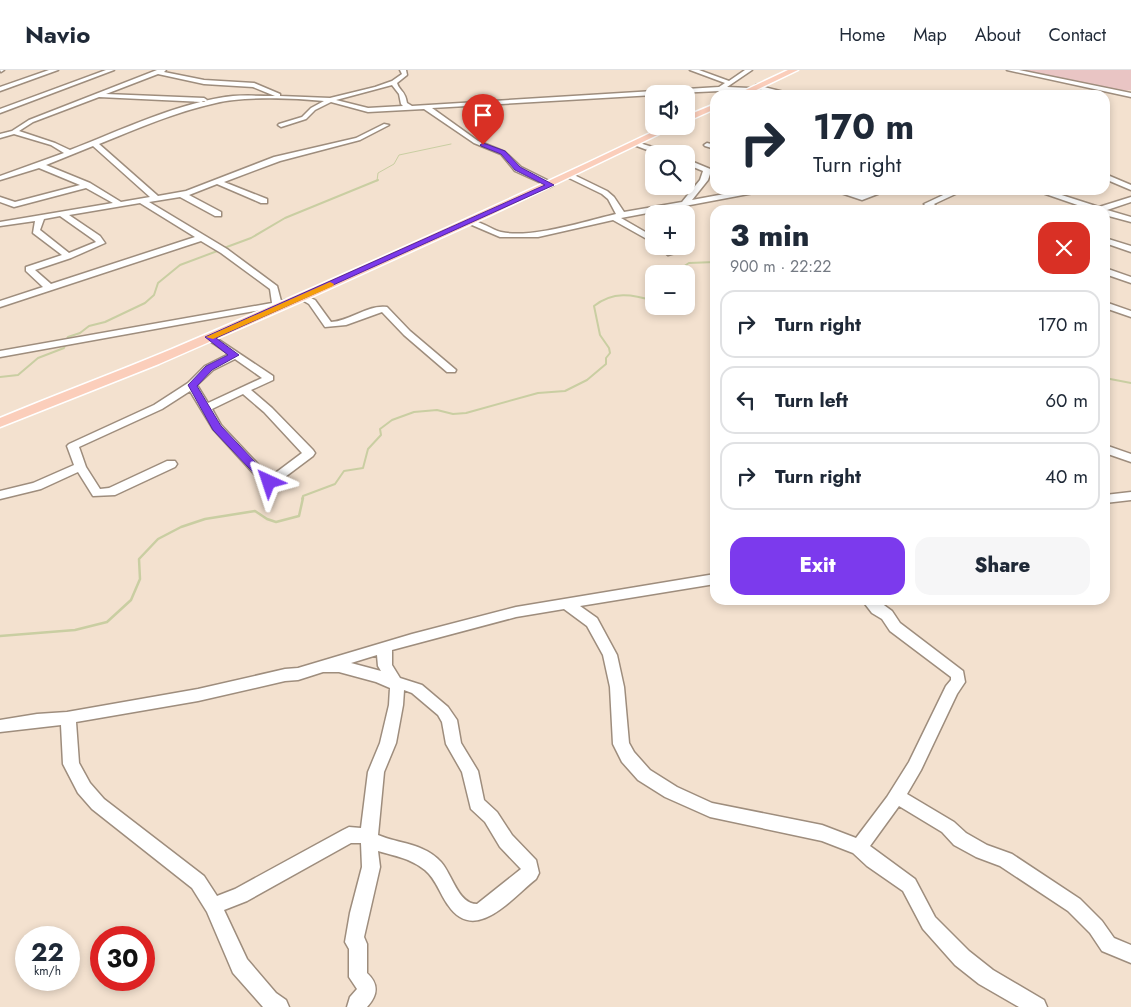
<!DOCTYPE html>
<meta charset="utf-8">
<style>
body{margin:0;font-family:Jost,sans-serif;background:#f6f6f7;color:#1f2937;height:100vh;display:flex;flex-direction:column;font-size:19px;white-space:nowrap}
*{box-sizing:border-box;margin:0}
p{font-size:16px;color:#747a83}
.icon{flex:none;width:28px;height:28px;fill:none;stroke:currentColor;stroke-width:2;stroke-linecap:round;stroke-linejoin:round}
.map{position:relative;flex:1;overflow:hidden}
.drawer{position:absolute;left:710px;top:135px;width:400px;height:400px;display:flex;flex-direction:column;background:#fff;border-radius:15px;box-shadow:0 2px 8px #0003}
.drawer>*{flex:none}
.banner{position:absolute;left:710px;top:20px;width:400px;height:105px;border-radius:15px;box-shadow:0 2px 8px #0003;background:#fff;color:#1f2937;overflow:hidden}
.controls{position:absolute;left:645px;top:15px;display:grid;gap:10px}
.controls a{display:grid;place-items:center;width:50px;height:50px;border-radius:10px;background:#fff;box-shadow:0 2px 8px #0003;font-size:25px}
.speed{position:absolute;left:15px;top:856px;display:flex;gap:10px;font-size:25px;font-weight:700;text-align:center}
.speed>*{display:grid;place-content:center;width:65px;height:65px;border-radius:50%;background:#fff;box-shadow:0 2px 8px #0003;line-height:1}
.speed small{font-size:12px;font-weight:400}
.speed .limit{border:8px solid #d22;background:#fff;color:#111}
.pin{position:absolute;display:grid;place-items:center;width:42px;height:42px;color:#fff;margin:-51px -21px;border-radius:50% 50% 50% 0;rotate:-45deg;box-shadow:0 0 5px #0007}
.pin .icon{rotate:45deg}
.me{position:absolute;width:55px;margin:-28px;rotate:318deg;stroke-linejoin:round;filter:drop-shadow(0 0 4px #0008)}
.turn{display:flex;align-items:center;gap:18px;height:105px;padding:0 20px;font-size:22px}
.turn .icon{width:65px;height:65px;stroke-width:2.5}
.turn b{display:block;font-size:35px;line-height:42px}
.round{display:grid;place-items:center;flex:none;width:52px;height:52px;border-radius:15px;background:#f6f6f7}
.summary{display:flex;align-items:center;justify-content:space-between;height:85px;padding:0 20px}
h1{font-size:30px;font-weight:800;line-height:38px}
.button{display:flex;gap:10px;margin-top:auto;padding:10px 20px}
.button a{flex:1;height:58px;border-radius:15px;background:#7c3aed;color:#fff;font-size:20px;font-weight:800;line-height:58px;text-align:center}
.button a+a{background:#f6f6f7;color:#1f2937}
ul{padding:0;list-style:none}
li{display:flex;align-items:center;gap:15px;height:68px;margin:0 10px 8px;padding:0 10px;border:2px solid #e0e1e3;border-radius:15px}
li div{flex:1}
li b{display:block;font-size:19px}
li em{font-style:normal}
header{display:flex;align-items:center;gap:30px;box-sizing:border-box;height:70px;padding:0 25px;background:#fff;border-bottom:1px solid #e0e1e3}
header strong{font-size:24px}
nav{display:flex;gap:28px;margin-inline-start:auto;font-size:18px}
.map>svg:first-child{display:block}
.green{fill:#e9c5c4}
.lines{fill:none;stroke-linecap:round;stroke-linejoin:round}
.stream-far2{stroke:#c9cea2;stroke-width:1}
.stream-far1{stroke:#c9cea2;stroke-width:2}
.stream{stroke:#c9cea2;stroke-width:2.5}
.minor-casing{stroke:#9e8d7d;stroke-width:3}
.major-casing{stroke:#fff;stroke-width:3}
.minor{fill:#fff;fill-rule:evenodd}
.major{fill:#fbcebb;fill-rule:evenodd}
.route{fill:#7c3aed;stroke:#51269a}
.slow{fill:#f59e0b}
</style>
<header>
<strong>Navio</strong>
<nav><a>Home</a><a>Map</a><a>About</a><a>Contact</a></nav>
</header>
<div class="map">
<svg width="1131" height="937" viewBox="0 0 1131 937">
<rect width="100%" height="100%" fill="#f3e1cf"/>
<path class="green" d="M1023 0H1131V20L1119 21Z"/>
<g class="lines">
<path class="stream-far2" d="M377 111 378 103 394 94 399 85 451 74"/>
<path class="stream-far1" d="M224 178 251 168 285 148 378 110
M672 204 689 193 715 192
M686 211 694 214V218L686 226
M66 270 68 267 80 263 89 256 105 252 145 233 154 225 158 213 180 195 220 180
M0 307 18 305 38 288 64 278 66 273
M1105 308 1131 313
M302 429 303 426 335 414 344 401 363 398 368 379 381 365 380 359 392 350 414 342 437 340 453 344 466 343 538 323 565 321 587 310 606 294V288L610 283 609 278 600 265 594 236C613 221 632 224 654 231"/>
<path class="stream" d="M0 566 75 560 107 552 131 530 140 509 139 489 158 469 181 457 205 449 255 441 267 449 276 452 299 446 303 428"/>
<defs>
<path id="minor" d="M0 0H4L1 2Z
M49 0H58L0 21V17Z
M106 0H114L0 43V39Z
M157 0H166L164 2 204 10 254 13 280 24V26L330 28 375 17 392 11 402 4 400 0H406L407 5 397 13C400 22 405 20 407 33L412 36 719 17 725 13 690 0H699L729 11 745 0H752L727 17 749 18 752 20 749 22 720 21 654 24V25L432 38 478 71 505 82 521 97 553 113 554 115 550 117 515 101 501 84 474 73 424 39 368 42 331 32 315 40 306 49 281 57 278 55 279 54 302 47 311 38 324 31C295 28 243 26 216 33 175 42 137 59 99 74L158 126 186 121 274 87 356 68 384 54 389 55 360 70 280 91 224 112 267 129V133H261L217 114 189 125 221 142V146H215L180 127 149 132 227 179 277 216 281 231 291 229 296 232 294 234 0 287V281L272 233 270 219 221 183 201 171 0 237V231L43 217 26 201V197L62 185 33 163 35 151 0 156V152L113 133 86 118 14 137 0 132V127L15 132 80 115 39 98 0 110V106L64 83 51 75 14 64 0 68V64L12 61 29 50ZM158 4 204 14 253 17 275 26C261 26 247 25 233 26 182 31 119 61 70 80L55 73 19 61 33 52 99 27 204 32 207 30 204 28 106 24ZM392 15 399 24 401 34 403 36 368 38 336 30ZM93 76 150 127 121 132 90 113 46 95ZM140 133 195 167 51 214 35 200 71 188 105 173 100 166 69 145ZM60 146 94 170 96 172 69 183 40 160 44 149Z
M1007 0H1019L1131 23V27Z
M756 15 792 24 793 25H782L754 18Z
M636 72 669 82V84H658L634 75 633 74Z
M707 73 715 75V79L705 76 704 75Z
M686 89 715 101V105L710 104 708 110 692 130 746 120H763L759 122 621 148 654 167V173L613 150 538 167H500L465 152C474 146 491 160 501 162 531 169 586 151 616 144L608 129 602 124 567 107V103H570L607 121 614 127 624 142 682 132 700 110 703 101 686 94Z
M1105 104 1131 115V120L1105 109Z
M832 120C843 120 850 124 860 125 865 126 879 120 888 120L862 130Z
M954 120H964L934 134 940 140H931L924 134Z
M1034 120H1046L1099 137 1131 127V132L1107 140 1131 147V152L1105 145V140H1092Z
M1105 168 1131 176V182L1105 173Z
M657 176H667L675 183 668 185Z
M1105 198 1131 207V213L1105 204Z
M302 224 315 230 331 252C350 251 369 234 387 237L410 261 456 300 455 302H447L404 265 382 242 346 255 325 257 309 234 297 227Z
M1105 232 1131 241V247L1105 238Z
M210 264 273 306V310L251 320 272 338 313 380 315 383 313 386 273 416H265L213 359 190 321 162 339 79 377 86 397 100 419 109 418 167 391H175L177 394 175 397 115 425 93 426 78 402 41 419 0 429V421L33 413 74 395 67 376 69 374 154 335 188 313 205 296 229 284 207 269V265ZM235 289 262 308 208 333 197 315 213 300ZM243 324 264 342 302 383 270 407 221 355 212 339Z
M1105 375 1131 384V392L1105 383Z
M1131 422V430L1105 433V425Z
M715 504V514L580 536 597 548 617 585 624 617 629 673 634 682 650 700 677 717 712 733 822 755 856 768 887 727 909 692 946 616 951 610V607L890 561 882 549 872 543 862 530H877L892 541 900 553 963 601 965 612 957 624 921 700 907 724 954 752 966 763 987 775 1012 784 1080 829 1102 851 1114 868 1131 875V893L1102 881 1090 863 1068 841 1000 796 976 787 954 775 942 762 899 736 870 776 915 809 935 847 969 881 993 900 1044 930 1047 937H1019L979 914 955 895 923 859 903 821 867 796 853 783 822 771 710 747 665 727 638 710 622 692 613 674 610 617 603 585 587 556 564 539 516 547 392 580V595L400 608 422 615 448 637 457 650 461 673 478 701 484 730 497 742 512 765 536 790 539 803 536 809C512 828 475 875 448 835 440 824 436 809 425 800 410 788 395 786 378 781L380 797 364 867 367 874V903C379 914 378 925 367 937H347L350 927 357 919 349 907V879L345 872 350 843 362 797 361 773H351L247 831 224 840 247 889 276 923 286 930 289 937H263L233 903 207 842 192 818 92 739 78 723 63 694 61 655 0 662V650L37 644 67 642 198 619 285 599 298 598 412 564 516 537ZM377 585 378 596 381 601 351 593ZM323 602H339L376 612 390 618 389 635 380 673 368 702 361 758 349 757 343 760 235 819 217 826 204 806 104 729 90 713 79 693 76 652 198 631 285 611 298 610ZM404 620 412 623 438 645 442 652 446 674 462 702 471 739 485 752 500 777 521 799 477 834C458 834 452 804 441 792 424 773 399 774 378 765L384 702 396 673 403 635Z"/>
<path id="major" d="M788 0H798L746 25H735Z
M715 34V39L686 52V46Z
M665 56H676L491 145 305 230 159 294 0 357V348C57 324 115 303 172 279 338 208 502 134 665 56Z"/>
</defs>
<use href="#minor" class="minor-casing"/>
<use href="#major" class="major-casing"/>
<use href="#minor" class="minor"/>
<use href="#major" class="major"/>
</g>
<path class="route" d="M483 73 505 81 520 97 554 115 216 268 239 285 212 300 197 316 221 356 274 412 273 415H265L213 360 188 315 206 296 228 285 205 267 545 115 515 100 501 84 481 76 480 75Z"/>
<path class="slow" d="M330 212 334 214 333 216 213 269 206 267Z"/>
</svg>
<div class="controls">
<a><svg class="icon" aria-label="sound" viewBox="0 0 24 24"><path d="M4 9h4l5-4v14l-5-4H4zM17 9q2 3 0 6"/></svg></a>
<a><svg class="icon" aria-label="search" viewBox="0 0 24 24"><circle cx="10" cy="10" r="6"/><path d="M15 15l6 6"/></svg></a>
<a>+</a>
<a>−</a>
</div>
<div class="speed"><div>22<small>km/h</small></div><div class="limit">30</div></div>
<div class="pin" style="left:483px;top:75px;background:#d93025"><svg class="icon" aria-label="arrive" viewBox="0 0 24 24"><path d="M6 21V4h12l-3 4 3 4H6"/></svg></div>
<svg class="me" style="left:269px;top:412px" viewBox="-20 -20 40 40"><path d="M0-17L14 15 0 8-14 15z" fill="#7c3aed" stroke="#fff" stroke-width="4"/></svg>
<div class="banner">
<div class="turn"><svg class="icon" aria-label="right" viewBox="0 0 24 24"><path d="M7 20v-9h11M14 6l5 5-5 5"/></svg><div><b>170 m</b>Turn right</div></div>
</div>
<section class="drawer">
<div class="summary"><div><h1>3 min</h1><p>900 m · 22:22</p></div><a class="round" style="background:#d93025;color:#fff"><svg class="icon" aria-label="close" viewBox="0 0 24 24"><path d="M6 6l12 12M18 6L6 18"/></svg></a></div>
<ul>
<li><svg class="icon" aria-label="right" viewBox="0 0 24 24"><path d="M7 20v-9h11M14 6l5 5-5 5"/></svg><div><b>Turn right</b></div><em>170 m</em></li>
<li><svg class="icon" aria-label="left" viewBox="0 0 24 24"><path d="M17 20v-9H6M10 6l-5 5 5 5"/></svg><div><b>Turn left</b></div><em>60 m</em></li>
<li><svg class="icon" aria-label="right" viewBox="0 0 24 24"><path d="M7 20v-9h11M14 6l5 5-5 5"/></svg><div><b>Turn right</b></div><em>40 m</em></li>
</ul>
<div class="button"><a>Exit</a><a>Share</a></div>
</section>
</div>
